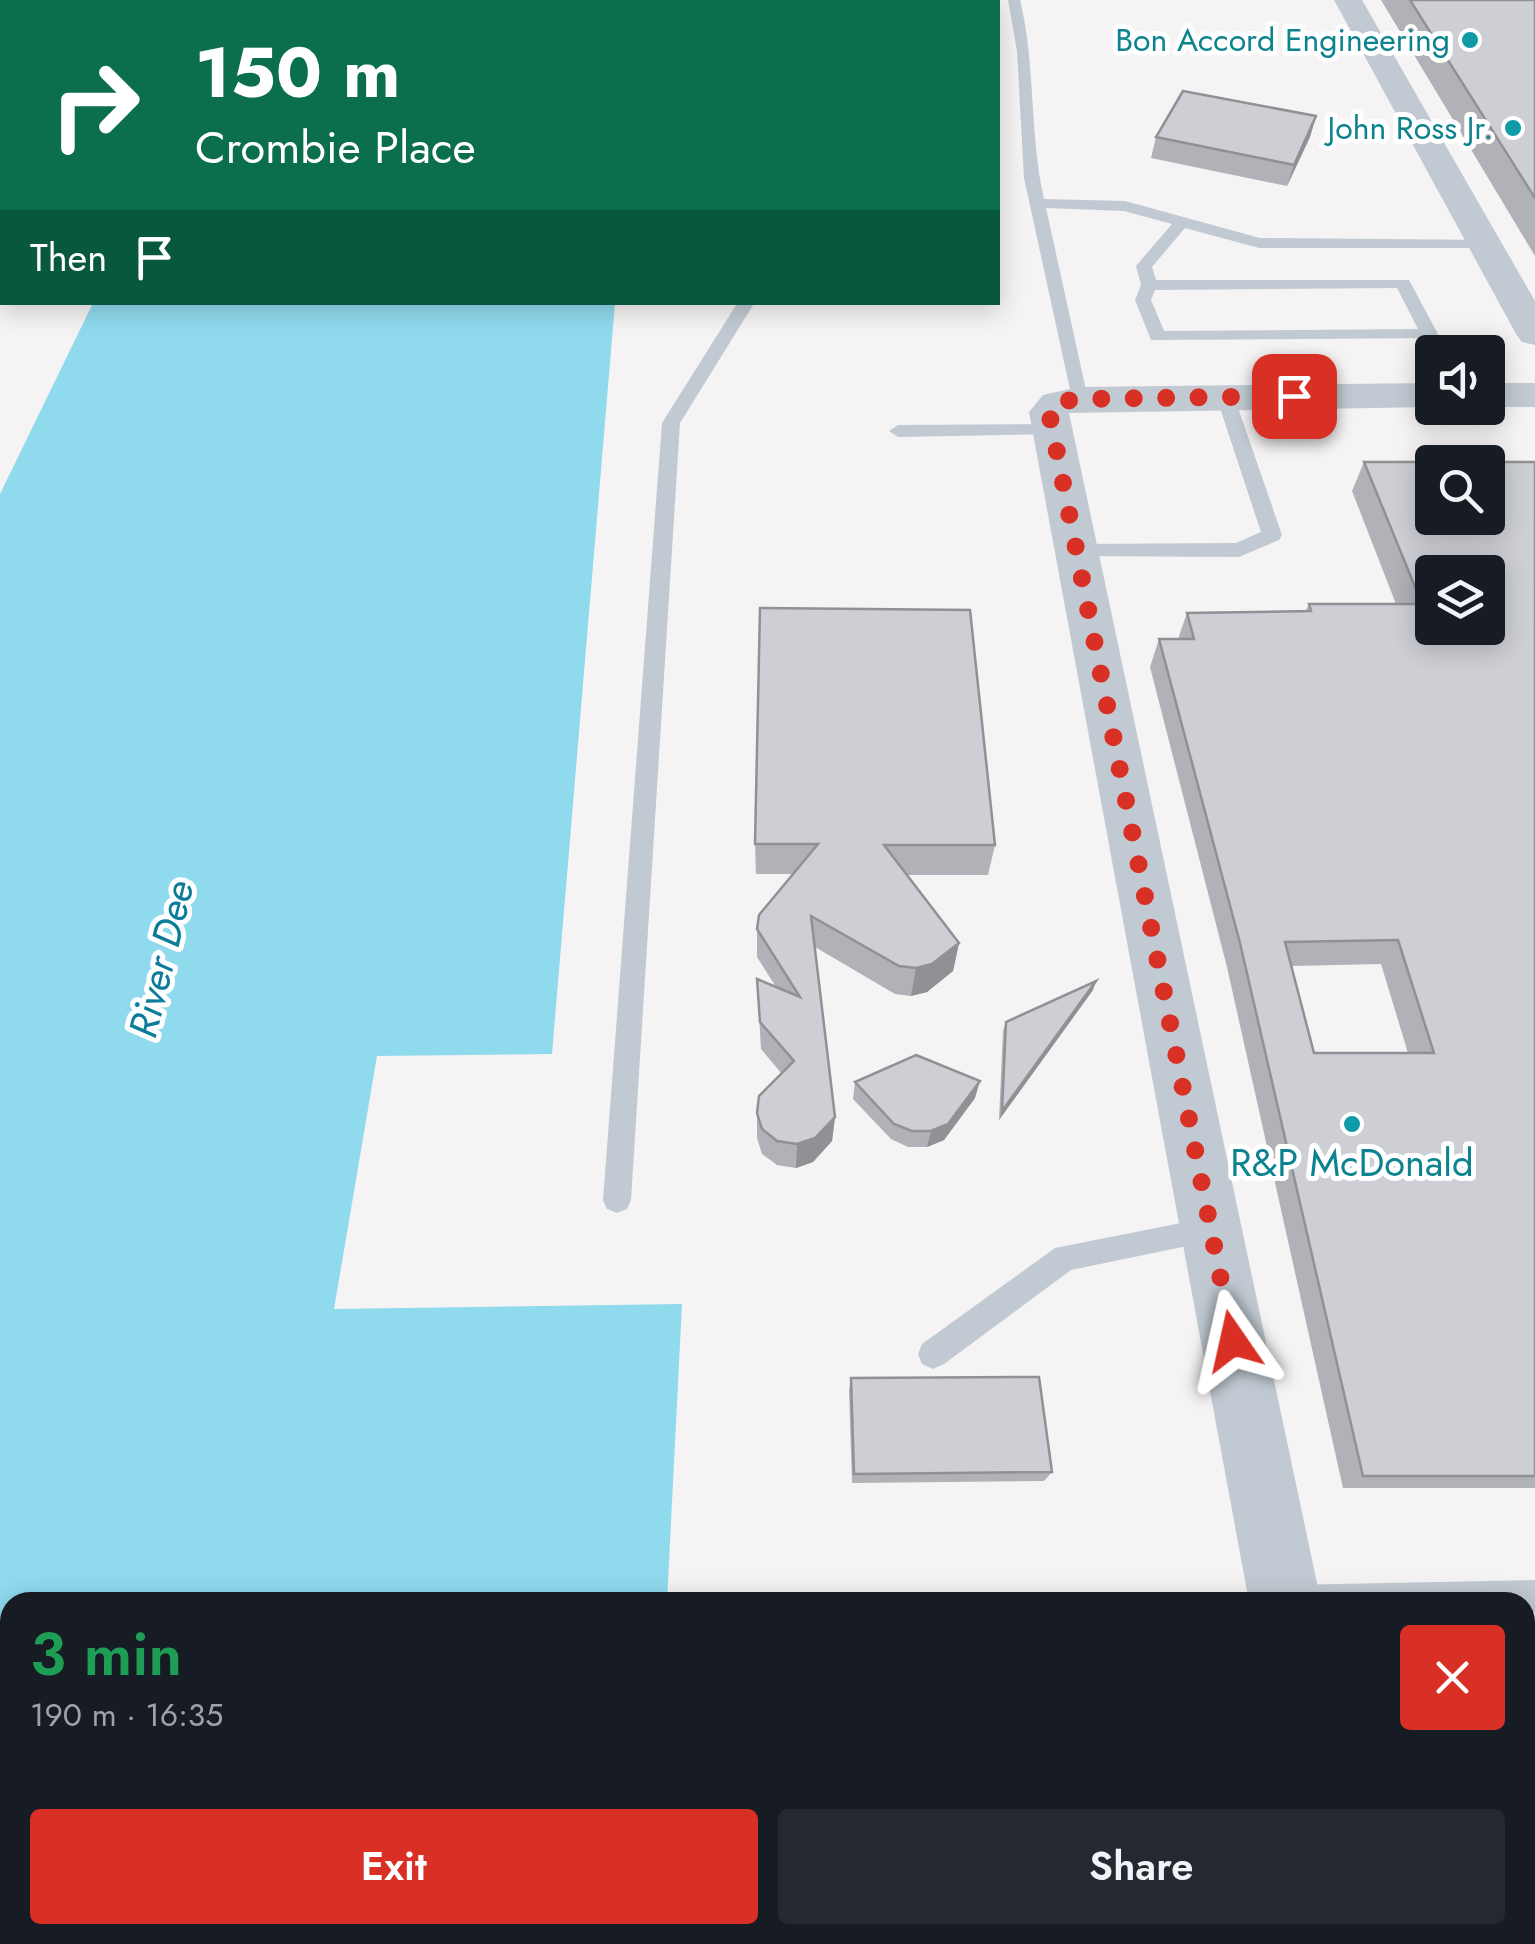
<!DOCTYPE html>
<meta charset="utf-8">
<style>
body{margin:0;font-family:Jost,sans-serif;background:#242831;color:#f1f3f6;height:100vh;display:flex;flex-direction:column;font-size:38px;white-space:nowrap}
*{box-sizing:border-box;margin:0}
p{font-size:32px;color:#9ea1a6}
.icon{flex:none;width:55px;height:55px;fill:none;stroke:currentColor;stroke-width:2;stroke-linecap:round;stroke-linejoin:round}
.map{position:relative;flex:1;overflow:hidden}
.details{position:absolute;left:0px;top:1592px;width:1535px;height:352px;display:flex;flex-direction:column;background:#171b24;border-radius:30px 30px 0 0;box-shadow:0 5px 25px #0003}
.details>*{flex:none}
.banner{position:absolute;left:0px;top:0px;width:1000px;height:305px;box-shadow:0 5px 25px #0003;background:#0b6e4f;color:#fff;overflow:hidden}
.tools{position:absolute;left:1415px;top:335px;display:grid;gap:20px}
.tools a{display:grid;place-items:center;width:90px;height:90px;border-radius:10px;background:#171b24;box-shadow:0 5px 25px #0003;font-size:50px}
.pin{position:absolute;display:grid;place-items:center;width:85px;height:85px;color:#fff;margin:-42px;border-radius:20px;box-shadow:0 5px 15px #0006}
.me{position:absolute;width:110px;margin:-55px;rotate:349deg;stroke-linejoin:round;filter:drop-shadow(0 0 8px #0008)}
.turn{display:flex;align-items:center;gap:35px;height:210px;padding:0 30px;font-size:45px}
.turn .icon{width:130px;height:130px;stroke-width:2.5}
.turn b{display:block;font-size:70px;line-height:85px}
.then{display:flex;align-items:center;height:95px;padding:0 30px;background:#0003;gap:20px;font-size:38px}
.round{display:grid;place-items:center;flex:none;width:105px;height:105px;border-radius:10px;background:#242831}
.head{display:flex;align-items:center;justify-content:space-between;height:170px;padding:0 30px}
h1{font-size:60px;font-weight:600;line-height:75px;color:#1e9e55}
.primary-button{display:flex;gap:20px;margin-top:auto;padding:20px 30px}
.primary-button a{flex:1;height:115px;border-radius:10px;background:#d93025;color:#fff;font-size:40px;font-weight:600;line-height:115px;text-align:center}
.primary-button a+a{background:#242831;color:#f1f3f6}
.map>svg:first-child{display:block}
.water{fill:#90daee}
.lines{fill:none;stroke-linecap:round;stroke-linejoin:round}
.service{fill:#c1cad2;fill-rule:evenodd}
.minor{stroke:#c1cad2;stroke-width:50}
.tertiary{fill:#c1cad2;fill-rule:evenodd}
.wall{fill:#b0b2b7;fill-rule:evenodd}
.shaded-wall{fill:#909195}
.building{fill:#cdcfd5;stroke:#909195;stroke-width:2.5;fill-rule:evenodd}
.route{stroke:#d93025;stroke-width:18;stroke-dasharray:0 32.4}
.culture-dot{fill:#0f9aa8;stroke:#fff;stroke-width:4}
.labels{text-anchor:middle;stroke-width:10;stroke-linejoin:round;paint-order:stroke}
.far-culture-label{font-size:32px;fill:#0d838f;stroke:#fff;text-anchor:end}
.culture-label{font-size:38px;fill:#0d838f;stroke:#fff}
.water-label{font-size:40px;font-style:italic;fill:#0c7c9b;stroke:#fff}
</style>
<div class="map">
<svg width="1535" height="1944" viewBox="0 0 1535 1944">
<rect width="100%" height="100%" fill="#f5f3f3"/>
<path class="water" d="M240 0H640L239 2Z
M93 303H615L552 1054 377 1056 334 1309 682 1304 667 1602H10V1935H650V1944H0V494Z"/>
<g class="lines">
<path class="service" d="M751 0H763V2H751Z
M1008 0H1020C1036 65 1029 133 1044 199L1125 201 1260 238 1492 240 1494 243 1486 248H1259L1185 228 1152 267 1156 280H1409L1438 334 1435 338 1151 340 1135 300 1141 285 1136 266 1172 224 1124 211 1046 208 1088 399 1079 404 1073 403 1024 178 1017 51ZM1397 288 1418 329 1164 331 1151 300 1155 290Z
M738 302H755L680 423 631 1200 627 1209 617 1213 607 1209 603 1200 662 423Z
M1225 391 1234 396 1282 535 1279 540 1239 557 1069 556V546L1076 544 1236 543 1261 532 1216 396Z
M1050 424 1059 430 1056 434 898 437 889 431 898 425Z
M1211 1217 1221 1221 1225 1230 1221 1239 1071 1270 944 1364 933 1369 922 1364 918 1354 922 1344 1055 1248Z
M1535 1580V1612L1525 1613V1602L1274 1601 1278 1589 1290 1585Z"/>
<path class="minor" d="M109 2 111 0
M0 187 2 183"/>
<path class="tertiary" d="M1334 0H1362L1535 301V345L1522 342 1516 334Z
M1432 383V407L1069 413 1321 1602H1249L1029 412 1043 395 1079 387Z
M1488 383H1535V407H1488Z
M1312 1935H1394L1396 1944H1314Z"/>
</g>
<path class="wall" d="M1381 0H1535V256Z
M1316 116 1310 137 1287 186 1151 158 1156 137Z
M1364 462H1535V1488H1343L1227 967 1150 667 1159 639H1178L1187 613 1305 612 1309 604H1396L1352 491ZM1381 964 1408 1053H1314L1291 966Z
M755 844 995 845 988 875H907L959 943 953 971 927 992 911 996 895 994 815 947 835 1117 832 1141 813 1162 796 1168 777 1165 762 1154 757 1138V1113L782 1074 761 1049 757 979 776 987 757 957V929L793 874H756Z
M1093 990 999 1120 1003 1031 1006 1022Z
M855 1082 975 1098 944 1140 927 1147H908L891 1139 853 1099Z
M851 1378 1052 1472 1044 1481 852 1483 849 1390Z
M1535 1864V1944H1453L1450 1935H1525V1865Z"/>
<path class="shaded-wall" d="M1316 116 1310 137 1287 186 1294 165Z
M959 943 953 971 927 992 911 996 916 968Z
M1096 981 1093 990 999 1120 1002 1111Z
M980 1081 975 1098 944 1140 927 1147 931 1131Z
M835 1117 832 1141 813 1162 796 1168 797 1144Z"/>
<path class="building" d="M1410 0H1535V198Z
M1183 91 1316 116 1294 165 1156 137Z
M1364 462H1535V1476H1363L1240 943 1159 639H1194L1187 613 1311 611 1309 604H1422ZM1432 462H1488V518H1432ZM1432 572H1488V628H1432ZM1398 940 1434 1053H1314L1285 942Z
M760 608 970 610 995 845H884L959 943 932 964 916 968 899 966 811 916 835 1117 815 1138 797 1144 777 1141 762 1129 757 1113 759 1096 794 1061 760 1022 757 979 800 997 757 929 759 915 818 844H755Z
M1096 981 1002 1111 1006 1022Z
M916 1055 980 1081 948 1124 931 1131H912L894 1124 855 1082Z
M1039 1377 1052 1472 854 1474 851 1378Z
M1525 1868H1535V1944H1483L1481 1935H1525Z
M783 1935H998L1003 1944H779Z
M1114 1935H1151L1147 1938 1123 1941Z"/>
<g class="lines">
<path class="route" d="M1233 1341 1049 412 1057 402 1080 399 1294 396"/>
</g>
<g class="culture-dot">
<circle cx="1470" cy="40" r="10"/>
<circle cx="1513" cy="128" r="10"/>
<circle cx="1352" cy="1124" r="10"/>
</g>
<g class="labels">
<g class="far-culture-label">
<text x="1450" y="51">Bon Accord Engineering</text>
<text x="1493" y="139">John Ross Jr.</text>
</g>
<g class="culture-label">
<text x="1352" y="1176">R&amp;P McDonald</text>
</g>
<g class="water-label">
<text transform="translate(161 959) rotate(-76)" y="14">River Dee</text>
</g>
</g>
</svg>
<div class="tools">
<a><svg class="icon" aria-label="sound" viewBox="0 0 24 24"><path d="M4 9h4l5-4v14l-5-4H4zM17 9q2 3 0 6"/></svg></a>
<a><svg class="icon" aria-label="search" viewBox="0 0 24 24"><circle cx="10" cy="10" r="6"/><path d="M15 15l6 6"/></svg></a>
<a><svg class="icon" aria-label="layers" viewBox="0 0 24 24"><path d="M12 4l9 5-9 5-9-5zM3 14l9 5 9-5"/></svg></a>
</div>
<div class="pin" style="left:1294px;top:396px;background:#d93025"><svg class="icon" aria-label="arrive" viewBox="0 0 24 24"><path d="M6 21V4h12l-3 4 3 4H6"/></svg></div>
<svg class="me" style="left:1233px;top:1341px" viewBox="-20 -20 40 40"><path d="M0-17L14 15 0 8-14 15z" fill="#d93025" stroke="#fff" stroke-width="4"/></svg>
<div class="banner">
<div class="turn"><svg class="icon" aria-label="right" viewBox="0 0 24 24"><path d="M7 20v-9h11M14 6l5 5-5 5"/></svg><div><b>150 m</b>Crombie Place</div></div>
<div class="then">Then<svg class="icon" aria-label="arrive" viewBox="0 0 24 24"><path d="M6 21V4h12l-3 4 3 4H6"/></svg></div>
</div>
<section class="details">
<div class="head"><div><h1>3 min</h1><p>190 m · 16:35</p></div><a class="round" style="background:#d93025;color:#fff"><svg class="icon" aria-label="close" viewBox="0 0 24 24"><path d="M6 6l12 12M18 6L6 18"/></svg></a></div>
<div class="primary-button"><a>Exit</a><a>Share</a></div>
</section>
</div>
